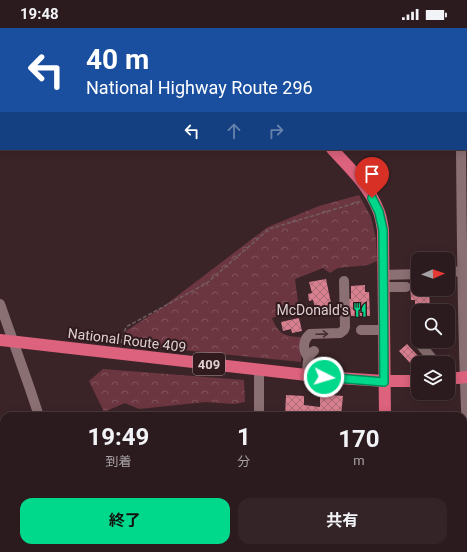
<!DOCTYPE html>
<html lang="ja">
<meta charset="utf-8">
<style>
body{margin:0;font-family:Roboto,"Noto Sans JP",sans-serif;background:#342427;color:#f1f3f6;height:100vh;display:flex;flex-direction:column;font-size:15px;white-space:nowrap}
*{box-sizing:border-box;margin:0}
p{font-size:13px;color:#a6a1a4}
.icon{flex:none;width:22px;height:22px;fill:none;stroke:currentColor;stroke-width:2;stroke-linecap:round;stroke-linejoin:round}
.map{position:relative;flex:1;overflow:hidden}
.details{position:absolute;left:0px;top:384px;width:467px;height:140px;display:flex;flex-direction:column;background:#2c1b1e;border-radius:12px 12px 0 0;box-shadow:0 2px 10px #0003,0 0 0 1px #48393c}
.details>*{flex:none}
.banner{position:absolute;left:0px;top:0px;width:467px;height:122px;box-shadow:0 2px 10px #0003,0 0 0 1px #48393c;background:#1a4fa0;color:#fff;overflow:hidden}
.needle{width:26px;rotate:88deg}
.fabs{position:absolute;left:411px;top:224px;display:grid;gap:8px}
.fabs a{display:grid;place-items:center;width:44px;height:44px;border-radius:8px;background:#2c1b1e;box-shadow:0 2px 10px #0003,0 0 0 1px #48393c;font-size:20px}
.pin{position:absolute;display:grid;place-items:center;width:34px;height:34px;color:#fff;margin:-41px -17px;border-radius:50% 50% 50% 0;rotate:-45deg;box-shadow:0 0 4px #0007}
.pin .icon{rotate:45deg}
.me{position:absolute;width:44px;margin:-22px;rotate:95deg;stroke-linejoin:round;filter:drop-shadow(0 0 3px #0008)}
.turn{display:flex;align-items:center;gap:14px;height:84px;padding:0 20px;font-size:18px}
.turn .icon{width:52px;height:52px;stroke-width:2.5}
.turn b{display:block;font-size:28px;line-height:34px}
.lanes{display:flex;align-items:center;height:38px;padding:0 20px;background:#0003;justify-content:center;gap:20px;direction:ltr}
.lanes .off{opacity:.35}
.eta{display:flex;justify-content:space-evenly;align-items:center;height:68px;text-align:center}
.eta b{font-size:24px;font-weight:700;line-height:28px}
.cta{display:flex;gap:8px;margin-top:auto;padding:8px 20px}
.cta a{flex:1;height:46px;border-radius:12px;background:#00d98c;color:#111;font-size:16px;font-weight:700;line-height:46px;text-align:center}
.cta a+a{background:#342427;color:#f1f3f6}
.status{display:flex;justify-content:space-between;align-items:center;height:28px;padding:0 20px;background:#2c1b1e;direction:ltr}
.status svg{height:11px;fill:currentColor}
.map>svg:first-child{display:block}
.forest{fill:url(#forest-crowns)}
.building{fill:url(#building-cross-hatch)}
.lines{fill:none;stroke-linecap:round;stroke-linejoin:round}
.path{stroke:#725e61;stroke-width:1.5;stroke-dasharray:4 2;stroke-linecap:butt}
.minor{stroke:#8b7073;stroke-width:10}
.highway{stroke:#dd627d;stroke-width:12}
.oneway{stroke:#473033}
.route-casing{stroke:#008d5b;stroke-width:10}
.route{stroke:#00d98c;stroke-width:7}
.labels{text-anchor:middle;stroke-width:4;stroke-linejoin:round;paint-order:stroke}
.shield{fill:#301a1e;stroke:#aa999b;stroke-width:1}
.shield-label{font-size:13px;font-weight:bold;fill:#decfd1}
.poi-label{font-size:14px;fill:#decfd1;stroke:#301a1e;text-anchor:end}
.street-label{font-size:14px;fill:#decfd1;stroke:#301a1e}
</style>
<div class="status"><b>19:48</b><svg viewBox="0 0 49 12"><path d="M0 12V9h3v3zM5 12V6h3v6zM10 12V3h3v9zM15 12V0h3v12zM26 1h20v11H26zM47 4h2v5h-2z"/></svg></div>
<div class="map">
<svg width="467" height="524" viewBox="0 0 467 524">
<defs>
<pattern id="forest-crowns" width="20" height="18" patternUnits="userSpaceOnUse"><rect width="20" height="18" fill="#6c3641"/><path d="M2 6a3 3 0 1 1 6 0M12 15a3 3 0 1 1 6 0" fill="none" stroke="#81525b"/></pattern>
<pattern id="building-cross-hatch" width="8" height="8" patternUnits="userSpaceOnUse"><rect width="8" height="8" fill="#d98090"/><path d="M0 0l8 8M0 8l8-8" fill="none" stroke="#ac6c78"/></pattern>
</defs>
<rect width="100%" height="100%" fill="#3b2428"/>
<path class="forest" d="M359 167 371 189 376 211 377 233 368 237 338 240 330 245 323 240 295 251 299 282 272 290C278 306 285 309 302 309L301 334 132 317 126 303 164 278 268 199 319 178Z
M103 341 244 352 245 374 234 376 205 374 139 381 125 375 104 384 89 353Z
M0 488 4 489V520H53L50 524H0Z"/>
<path class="building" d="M414 249H418V261H429L430 280 415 281V272H411L410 255 414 254Z
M326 251 332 280 316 283 313 272 309 273 308 266 312 265 309 254Z
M365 257V264H369L370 288H351L350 280H348V271H351V258Z
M299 290 302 303 292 305 291 301 283 303 281 294Z
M407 316 419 329 411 336 399 323Z
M320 366 343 368 341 388H285L286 367 304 368V377L320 379Z
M277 520H288V524H277Z
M422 520H435V524H422Z"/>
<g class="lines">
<path class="path" d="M121 315 126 299 207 255 269 201 362 173"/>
<path class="minor" d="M296 1 299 0
M466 104H467
M461 121C462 214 462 307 467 400
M448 244 461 243
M384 247 418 246
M384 259H406
M0 276 30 361 39 388
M361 302H384
M418 305 415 307V310L434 333 447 332
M308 329C303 322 302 313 310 306L340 305 344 302 345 299 344 253
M259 342V388
M307 347C308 338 306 328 314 323
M71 524 73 520
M258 524V520"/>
<path class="highway" d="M228 0V1
M332 121C349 139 370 159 379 184 381 189 382 196 383 202L385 388
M0 312 324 349 384 353H418
M448 351 467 349
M387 520V524"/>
</g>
<defs><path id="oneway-shaft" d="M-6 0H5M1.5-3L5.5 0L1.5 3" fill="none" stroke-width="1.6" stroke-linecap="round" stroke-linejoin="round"/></defs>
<use class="oneway" href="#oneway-shaft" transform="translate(322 306) rotate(-2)"/>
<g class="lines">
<defs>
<path id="route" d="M324 349 384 354 383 202 379 184 372 170"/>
</defs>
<use href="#route" class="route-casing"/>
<use href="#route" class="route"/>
</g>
<defs>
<symbol id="restaurant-bare" viewBox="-9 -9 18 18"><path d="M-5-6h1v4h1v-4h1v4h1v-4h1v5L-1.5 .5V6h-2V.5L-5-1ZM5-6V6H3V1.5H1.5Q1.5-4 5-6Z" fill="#00d98c" stroke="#301a1e" stroke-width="2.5" paint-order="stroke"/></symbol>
</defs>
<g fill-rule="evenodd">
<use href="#restaurant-bare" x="350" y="272" width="20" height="20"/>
</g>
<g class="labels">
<rect class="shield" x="193" y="325" width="32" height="22" rx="3"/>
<g class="shield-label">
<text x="209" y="341">409</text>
</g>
<g class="poi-label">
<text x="349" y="287">McDonald's</text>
</g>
<g class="street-label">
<text transform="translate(127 312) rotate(7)" y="5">National Route 409</text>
</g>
</g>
</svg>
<div class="fabs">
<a><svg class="needle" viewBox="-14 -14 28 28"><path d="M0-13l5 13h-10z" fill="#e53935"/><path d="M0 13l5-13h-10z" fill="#a6a1a4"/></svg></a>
<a><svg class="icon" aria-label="search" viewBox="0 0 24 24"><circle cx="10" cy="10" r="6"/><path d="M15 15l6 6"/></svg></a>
<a><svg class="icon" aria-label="layers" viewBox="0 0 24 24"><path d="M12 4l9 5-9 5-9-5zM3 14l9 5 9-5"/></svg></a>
</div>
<div class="pin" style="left:372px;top:170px;background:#d93025"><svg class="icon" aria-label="arrive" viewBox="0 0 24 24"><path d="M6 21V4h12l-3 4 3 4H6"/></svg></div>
<svg class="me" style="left:324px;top:349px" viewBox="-20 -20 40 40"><circle r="17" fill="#00d98c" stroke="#fff" stroke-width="3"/><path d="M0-11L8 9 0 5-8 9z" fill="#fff"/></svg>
<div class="banner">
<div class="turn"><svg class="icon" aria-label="left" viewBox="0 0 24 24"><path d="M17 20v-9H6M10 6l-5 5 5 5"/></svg><div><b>40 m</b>National Highway Route 296</div></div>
<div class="lanes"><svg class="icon" aria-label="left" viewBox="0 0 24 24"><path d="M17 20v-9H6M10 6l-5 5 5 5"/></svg><svg class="icon off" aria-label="ahead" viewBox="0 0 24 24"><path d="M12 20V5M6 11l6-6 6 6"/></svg><svg class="icon off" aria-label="right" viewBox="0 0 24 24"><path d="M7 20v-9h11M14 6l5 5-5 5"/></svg></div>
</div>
<section class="details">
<div class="eta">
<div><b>19:49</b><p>到着</p></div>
<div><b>1</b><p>分</p></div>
<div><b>170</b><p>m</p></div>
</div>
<div class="cta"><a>終了</a><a>共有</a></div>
</section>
</div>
